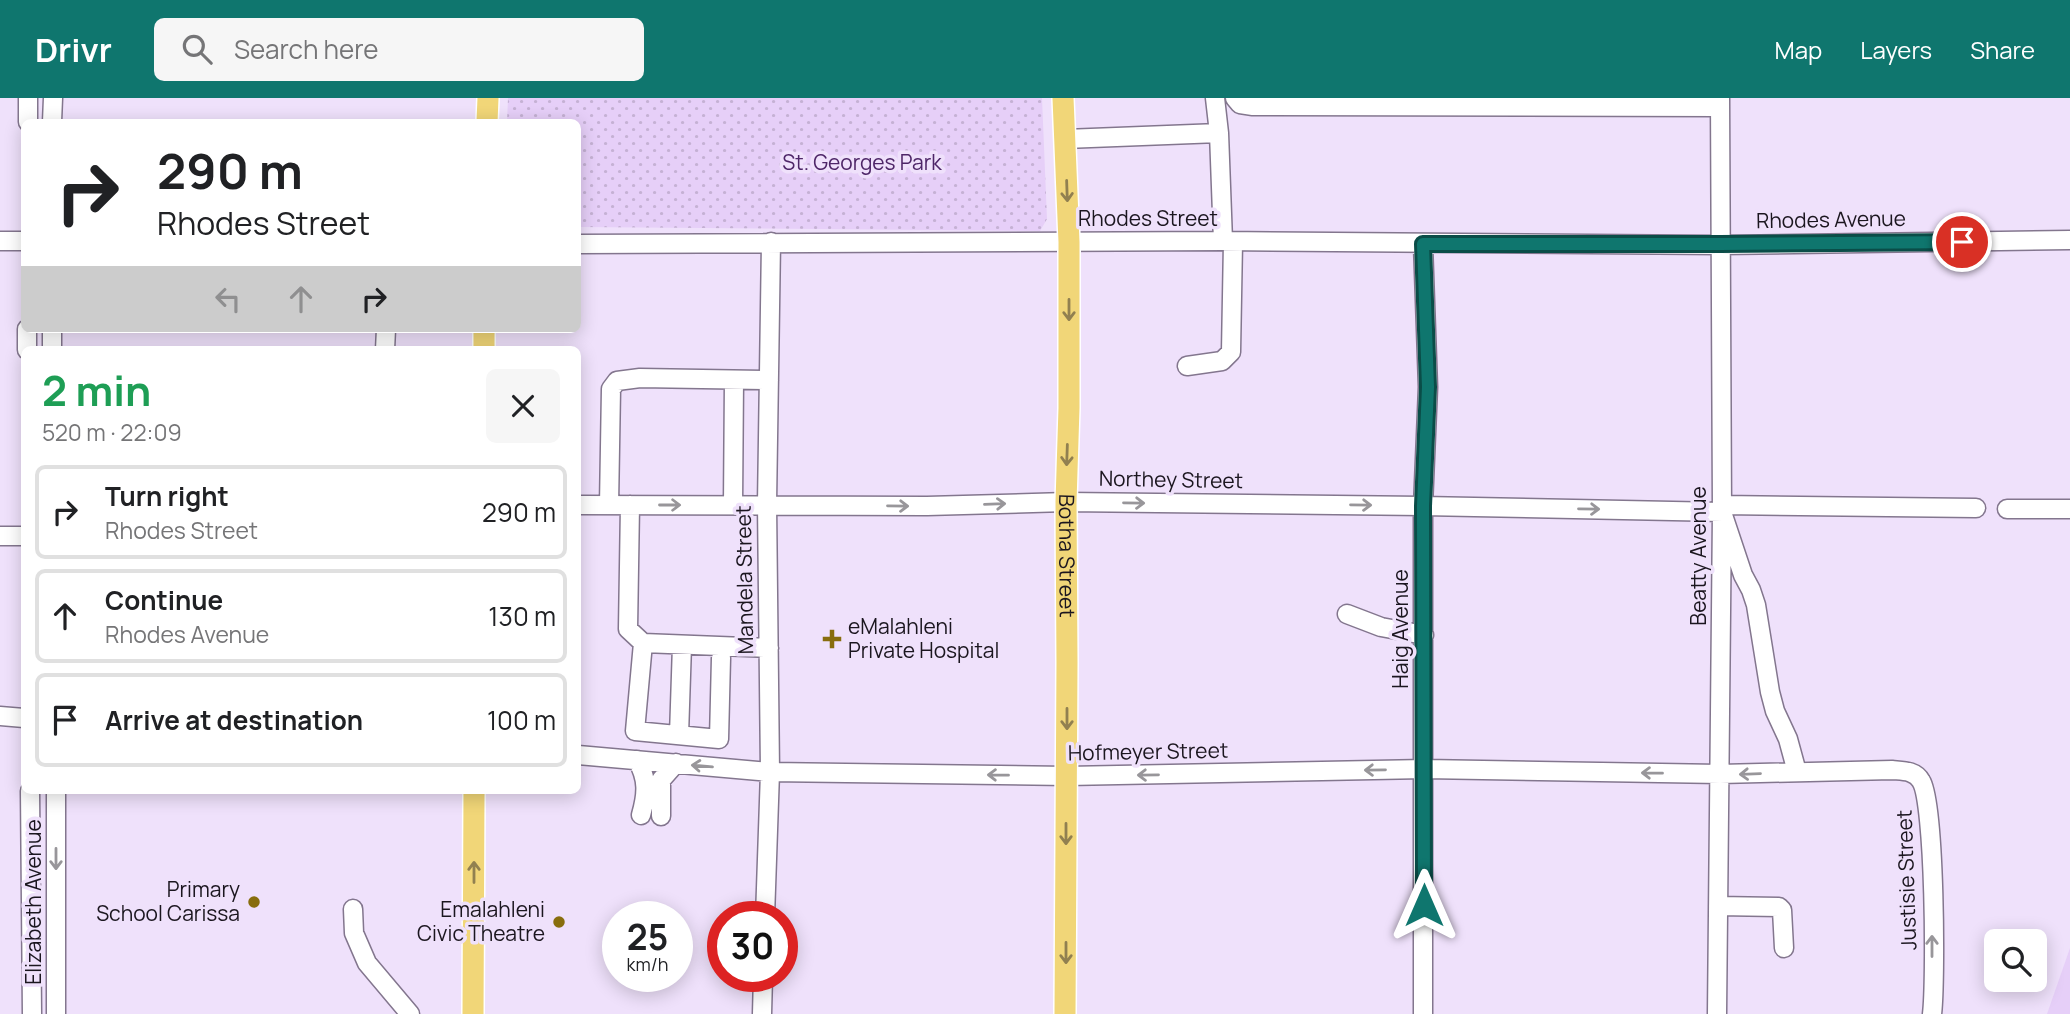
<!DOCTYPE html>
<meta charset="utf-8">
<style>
body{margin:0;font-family:Manrope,sans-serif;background:#f6f6f6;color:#202124;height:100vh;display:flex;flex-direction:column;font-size:26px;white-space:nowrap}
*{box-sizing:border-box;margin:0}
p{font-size:23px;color:#757577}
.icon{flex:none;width:38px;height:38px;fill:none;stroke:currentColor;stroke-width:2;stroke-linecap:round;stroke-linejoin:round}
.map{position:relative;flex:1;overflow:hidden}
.drawer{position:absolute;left:21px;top:248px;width:560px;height:448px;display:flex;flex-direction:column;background:#fff;border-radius:10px;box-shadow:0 4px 18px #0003}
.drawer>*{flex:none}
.banner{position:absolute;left:21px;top:21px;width:560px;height:214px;border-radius:10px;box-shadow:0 4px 18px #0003;background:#fff;color:#202124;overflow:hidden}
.fabs{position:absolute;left:1984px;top:831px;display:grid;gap:14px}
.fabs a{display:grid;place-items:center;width:63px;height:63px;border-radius:10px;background:#fff;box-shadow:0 4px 18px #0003;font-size:35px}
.speed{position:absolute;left:602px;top:803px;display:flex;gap:14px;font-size:35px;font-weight:700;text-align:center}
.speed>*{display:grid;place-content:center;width:91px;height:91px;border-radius:50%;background:#fff;box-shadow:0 4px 18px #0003;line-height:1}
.speed small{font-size:18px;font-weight:400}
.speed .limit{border:10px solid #d22;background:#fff;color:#111}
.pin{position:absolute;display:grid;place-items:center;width:60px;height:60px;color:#fff;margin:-30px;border:4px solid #fff;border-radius:50%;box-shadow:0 2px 7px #0007}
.me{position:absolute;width:77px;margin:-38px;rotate:0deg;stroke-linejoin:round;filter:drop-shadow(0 0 5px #0008)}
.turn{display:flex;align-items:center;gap:24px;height:147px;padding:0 21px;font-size:32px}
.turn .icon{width:91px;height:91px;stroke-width:2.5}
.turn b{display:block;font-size:49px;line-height:60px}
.lanes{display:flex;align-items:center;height:66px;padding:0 21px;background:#0003;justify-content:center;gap:35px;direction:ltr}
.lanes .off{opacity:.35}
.round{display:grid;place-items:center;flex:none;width:74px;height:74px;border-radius:10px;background:#f6f6f6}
.summary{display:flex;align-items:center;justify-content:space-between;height:119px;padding:0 21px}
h1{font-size:42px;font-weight:700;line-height:52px;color:#1e9e55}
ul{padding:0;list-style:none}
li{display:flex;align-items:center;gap:21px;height:94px;margin:0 14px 10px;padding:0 7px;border:4px solid #e0e0e0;border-radius:10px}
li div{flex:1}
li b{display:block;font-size:26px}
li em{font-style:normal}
header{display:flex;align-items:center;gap:42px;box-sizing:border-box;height:98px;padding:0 35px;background:#0f766e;color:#fff}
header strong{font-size:33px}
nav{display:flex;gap:38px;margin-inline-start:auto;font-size:24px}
.search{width:490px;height:63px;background:#f6f6f6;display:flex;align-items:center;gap:18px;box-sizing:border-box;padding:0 24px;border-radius:10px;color:#757577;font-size:26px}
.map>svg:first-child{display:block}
.grass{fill:#e6cff8}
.park{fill:url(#park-dots)}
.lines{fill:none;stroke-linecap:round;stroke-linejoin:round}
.minor-casing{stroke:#83768e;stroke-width:21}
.major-casing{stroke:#fff;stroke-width:24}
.minor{stroke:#fff;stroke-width:18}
.major{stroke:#f1d678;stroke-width:21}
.oneway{stroke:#918050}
.oneway2{stroke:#98969a}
.route-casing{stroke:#0a4d48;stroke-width:18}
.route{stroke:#0f766e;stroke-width:12}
.poi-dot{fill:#886d0d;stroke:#efe1fb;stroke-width:2.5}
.labels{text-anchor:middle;stroke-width:7;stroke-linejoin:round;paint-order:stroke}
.park-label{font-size:21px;fill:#4e2668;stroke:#efe1fb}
.street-label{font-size:21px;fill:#1b161f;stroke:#efe1fb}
.poi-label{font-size:21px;fill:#1b161f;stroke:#efe1fb;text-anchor:end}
</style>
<header>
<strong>Drivr</strong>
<div class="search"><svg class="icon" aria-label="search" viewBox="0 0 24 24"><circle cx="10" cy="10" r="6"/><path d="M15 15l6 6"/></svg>Search here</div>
<nav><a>Map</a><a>Layers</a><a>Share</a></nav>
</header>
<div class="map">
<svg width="2070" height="916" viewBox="0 0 2070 916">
<defs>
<pattern id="park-dots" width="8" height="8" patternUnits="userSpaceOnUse" patternTransform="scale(1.75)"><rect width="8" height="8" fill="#e6cff8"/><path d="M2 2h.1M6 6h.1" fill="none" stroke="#c5b1d4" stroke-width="1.8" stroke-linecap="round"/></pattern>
</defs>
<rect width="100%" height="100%" fill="#efe1fb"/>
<path class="grass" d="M2070 850V916H2047Z"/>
<path class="park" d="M508 0H1042L1047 121 1040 133 578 129V24H507Z"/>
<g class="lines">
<defs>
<path id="minor" d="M1215 0 1219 35 1223 143
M1235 0 1240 6 1253 8 1720 9
M28 24V0
M52 24 53 0
M1065 41 1219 35
M0 143H24
M578 146 1223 143 1720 147 2070 142
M52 231V252
M27 252V231
M385 252 386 231
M1187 268 1222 263 1231 254 1233 144
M733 406 734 282
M578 407 927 408 1066 404 1423 408 1722 414 1743 477 1751 492 1756 507 1770 594 1775 613 1788 641 1797 674
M609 407 611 291 617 283 640 280 769 282
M630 407 628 531 643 545 635 633 719 641 721 560
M1722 407 1976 410
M2007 411H2070
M0 438H24
M1347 516 1381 529 1424 537
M643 545 769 550
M0 618 24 620
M679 637 682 547
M578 657 770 674 1067 678 1425 671 1720 676 1892 672C1902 673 1915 672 1921 683 1935 704 1936 884 1932 916
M637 662C648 681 647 696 641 717
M30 693 32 916
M661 718V682L676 665
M1718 808 1779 809 1782 812 1784 850
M353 811 354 835 367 865 410 916
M765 819 770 674 767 406 771 144
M56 916V693
M762 916 763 878
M1423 916V408L1428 289 1423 146
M1717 916 1722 414 1720 0"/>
<g id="major">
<path id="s1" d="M1063 0 1069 144V310L1066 404 1067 564 1065 916"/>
<path d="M487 24 488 0"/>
<path d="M484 252V231"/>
<path d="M473 916 474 693"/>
</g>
</defs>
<use href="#minor" class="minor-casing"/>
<use href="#major" class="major-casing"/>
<use href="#minor" class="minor"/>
<use href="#major" class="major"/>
</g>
<defs><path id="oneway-shaft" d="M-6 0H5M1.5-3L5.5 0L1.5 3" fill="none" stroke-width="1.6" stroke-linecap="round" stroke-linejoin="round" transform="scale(1.75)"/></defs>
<g class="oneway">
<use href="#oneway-shaft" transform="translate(1067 93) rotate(88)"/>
<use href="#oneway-shaft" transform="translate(1069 212) rotate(90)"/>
<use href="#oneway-shaft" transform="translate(1067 357) rotate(92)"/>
<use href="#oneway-shaft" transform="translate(1067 621) rotate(90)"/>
<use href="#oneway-shaft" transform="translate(1066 736) rotate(90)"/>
<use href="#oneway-shaft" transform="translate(474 774) rotate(-90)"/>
<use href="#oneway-shaft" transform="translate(1066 855) rotate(90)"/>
</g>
<g class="oneway2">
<use href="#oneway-shaft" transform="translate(1134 405) rotate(1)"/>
<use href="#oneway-shaft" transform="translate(995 406) rotate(-2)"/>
<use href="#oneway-shaft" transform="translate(670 407)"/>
<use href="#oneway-shaft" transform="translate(1361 407) rotate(1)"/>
<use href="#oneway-shaft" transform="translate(898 408) rotate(1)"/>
<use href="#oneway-shaft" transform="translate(1589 411) rotate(1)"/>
<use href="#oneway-shaft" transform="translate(702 668) rotate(-175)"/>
<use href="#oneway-shaft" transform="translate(1375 672) rotate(179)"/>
<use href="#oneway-shaft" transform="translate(1652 675) rotate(-179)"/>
<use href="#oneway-shaft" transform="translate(1750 676) rotate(178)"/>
<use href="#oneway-shaft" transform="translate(998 677) rotate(-179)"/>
<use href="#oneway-shaft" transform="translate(1148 677) rotate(179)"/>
<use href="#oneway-shaft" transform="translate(56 761) rotate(90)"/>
<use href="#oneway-shaft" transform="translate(1932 848) rotate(-90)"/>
</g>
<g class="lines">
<defs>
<path id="route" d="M1424 807 1423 408 1428 289 1423 146H1720L1962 144"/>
</defs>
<use href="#route" class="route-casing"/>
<use href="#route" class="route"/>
</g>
<g class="poi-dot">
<path d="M828.5 530.5h7v7h7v7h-7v7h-7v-7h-7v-7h7z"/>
<circle cx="254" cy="804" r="7"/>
<circle cx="559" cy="824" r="7"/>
</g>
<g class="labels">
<g class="park-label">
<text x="862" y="72">St. Georges Park</text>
</g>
<g class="street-label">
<text x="1148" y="128">Rhodes Street</text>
<text transform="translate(1831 122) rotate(-1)" y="7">Rhodes Avenue</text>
<text transform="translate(1171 382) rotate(1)" y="7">Northey Street</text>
<text dy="7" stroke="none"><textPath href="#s1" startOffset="458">Botha Street</textPath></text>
<text transform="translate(1699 458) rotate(-90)" y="7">Beatty Avenue</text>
<text transform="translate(745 482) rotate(-91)" y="7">Mandela Street</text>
<text transform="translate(1401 531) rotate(-90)" y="7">Haig Avenue</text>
<text transform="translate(1148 654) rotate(-1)" y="7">Hofmeyer Street</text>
<text transform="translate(1907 782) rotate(-92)" y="7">Justisie Street</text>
<text transform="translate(34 804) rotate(-90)" y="7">Elizabeth Avenue</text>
</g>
<g class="poi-label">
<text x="848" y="536" text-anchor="start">eMalahleni<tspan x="848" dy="24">Private Hospital</tspan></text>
<text x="240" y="799">Primary<tspan x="240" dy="24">School Carissa</tspan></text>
<text x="545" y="819">Emalahleni<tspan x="545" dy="24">Civic Theatre</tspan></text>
</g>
</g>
</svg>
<div class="fabs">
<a><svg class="icon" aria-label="search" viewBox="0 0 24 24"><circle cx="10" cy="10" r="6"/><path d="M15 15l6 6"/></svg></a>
</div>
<div class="speed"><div>25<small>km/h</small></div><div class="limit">30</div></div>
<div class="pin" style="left:1962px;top:144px;background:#d93025"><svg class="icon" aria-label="arrive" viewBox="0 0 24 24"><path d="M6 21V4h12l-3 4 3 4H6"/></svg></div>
<svg class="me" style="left:1424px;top:807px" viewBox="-20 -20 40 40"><path d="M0-17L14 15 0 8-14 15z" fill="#0f766e" stroke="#fff" stroke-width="4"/></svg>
<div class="banner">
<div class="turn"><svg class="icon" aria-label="right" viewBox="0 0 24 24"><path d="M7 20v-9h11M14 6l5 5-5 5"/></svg><div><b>290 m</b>Rhodes Street</div></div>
<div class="lanes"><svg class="icon off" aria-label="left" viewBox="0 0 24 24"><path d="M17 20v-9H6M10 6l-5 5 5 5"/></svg><svg class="icon off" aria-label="ahead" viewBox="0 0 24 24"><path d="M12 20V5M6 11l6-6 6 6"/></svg><svg class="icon" aria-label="right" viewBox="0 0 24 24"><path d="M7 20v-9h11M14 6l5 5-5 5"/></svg></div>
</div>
<section class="drawer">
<div class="summary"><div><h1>2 min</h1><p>520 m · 22:09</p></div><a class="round"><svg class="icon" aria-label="close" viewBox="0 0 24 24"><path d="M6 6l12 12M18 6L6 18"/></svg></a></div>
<ul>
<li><svg class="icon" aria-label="right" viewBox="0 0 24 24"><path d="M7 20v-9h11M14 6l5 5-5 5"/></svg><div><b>Turn right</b><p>Rhodes Street</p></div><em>290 m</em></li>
<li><svg class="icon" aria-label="ahead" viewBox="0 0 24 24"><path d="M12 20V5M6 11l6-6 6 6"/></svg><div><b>Continue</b><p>Rhodes Avenue</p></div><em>130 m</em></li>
<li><svg class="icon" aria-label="arrive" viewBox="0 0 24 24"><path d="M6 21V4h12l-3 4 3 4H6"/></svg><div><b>Arrive at destination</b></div><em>100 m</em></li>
</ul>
</section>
</div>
